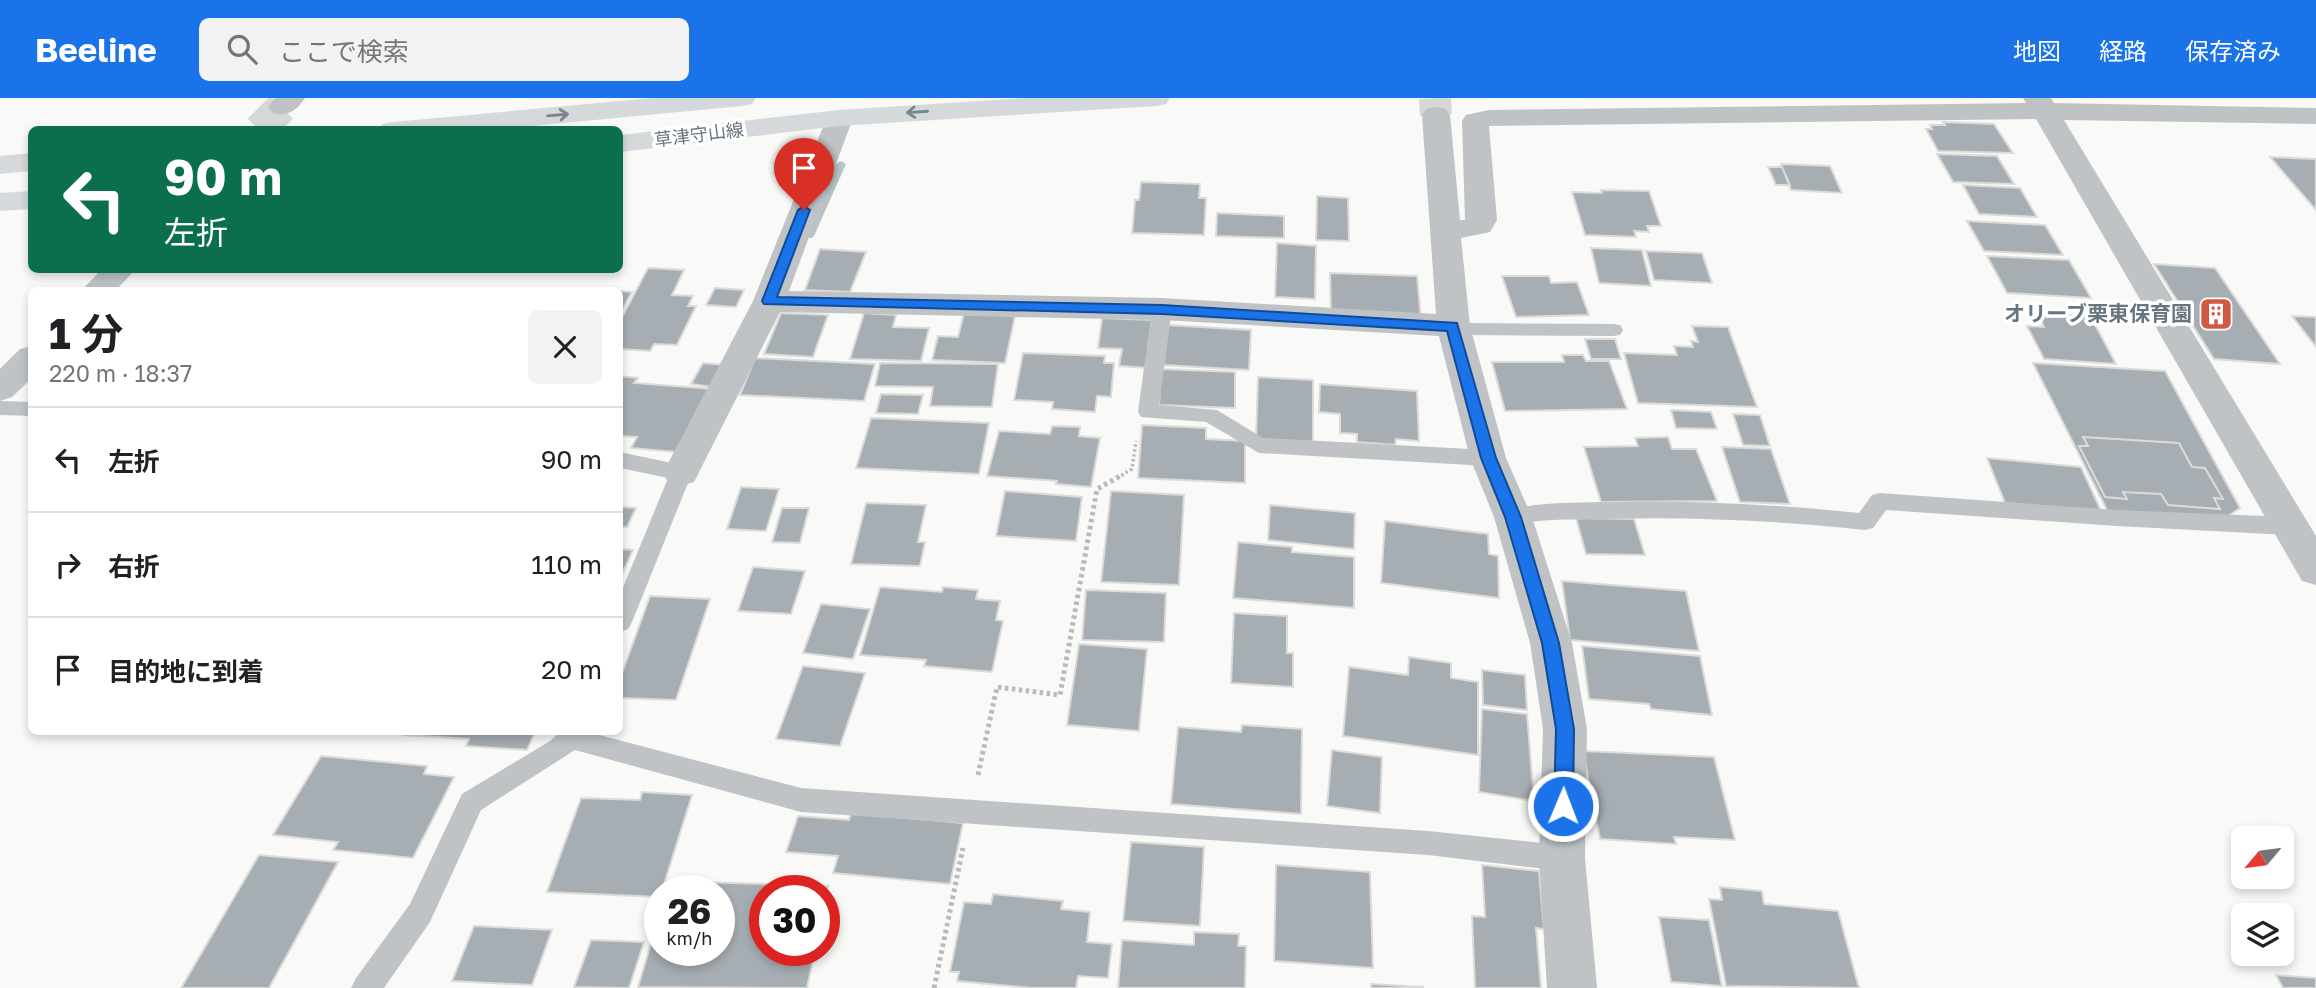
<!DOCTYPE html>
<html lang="ja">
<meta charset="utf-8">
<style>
body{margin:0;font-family:"Golos Text","Noto Sans JP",sans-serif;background:#f2f2f2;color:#202124;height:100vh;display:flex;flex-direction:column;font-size:26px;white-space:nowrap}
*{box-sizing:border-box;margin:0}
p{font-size:23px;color:#757577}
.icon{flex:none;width:38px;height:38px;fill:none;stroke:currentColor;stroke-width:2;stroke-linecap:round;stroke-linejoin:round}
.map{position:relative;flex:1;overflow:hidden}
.side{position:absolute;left:28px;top:189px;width:595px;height:448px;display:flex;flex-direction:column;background:#fff;border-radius:10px;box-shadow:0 4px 10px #0003}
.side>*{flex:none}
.top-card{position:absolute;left:28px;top:28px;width:595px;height:147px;border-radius:10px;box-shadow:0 4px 10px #0003;background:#0b6e4f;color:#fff;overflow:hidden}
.needle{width:46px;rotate:241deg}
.controls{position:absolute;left:2231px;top:728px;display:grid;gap:14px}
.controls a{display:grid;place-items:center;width:63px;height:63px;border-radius:10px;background:#fff;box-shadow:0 4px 10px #0003;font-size:35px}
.speed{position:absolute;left:644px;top:777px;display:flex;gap:14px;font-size:35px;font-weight:700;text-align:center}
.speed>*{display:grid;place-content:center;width:91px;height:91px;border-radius:50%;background:#fff;box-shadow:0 4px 10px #0003;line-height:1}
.speed small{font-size:18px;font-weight:400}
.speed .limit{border:10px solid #d22;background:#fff;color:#111}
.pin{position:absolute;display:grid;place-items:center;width:60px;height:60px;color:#fff;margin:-72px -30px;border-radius:50% 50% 50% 0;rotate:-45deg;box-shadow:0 0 7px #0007}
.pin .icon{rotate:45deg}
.me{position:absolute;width:77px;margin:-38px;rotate:1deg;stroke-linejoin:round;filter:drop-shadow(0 0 5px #0008)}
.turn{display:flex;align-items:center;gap:24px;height:147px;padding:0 21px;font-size:32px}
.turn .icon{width:91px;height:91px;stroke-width:2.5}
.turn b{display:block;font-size:49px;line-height:60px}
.round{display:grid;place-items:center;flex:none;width:74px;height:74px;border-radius:10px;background:#f2f2f2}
.overview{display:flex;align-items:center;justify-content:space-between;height:119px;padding:0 21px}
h1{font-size:42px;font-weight:700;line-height:52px}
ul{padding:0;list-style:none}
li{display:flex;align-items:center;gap:21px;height:105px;padding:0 21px;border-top:2px solid #e0e0e0}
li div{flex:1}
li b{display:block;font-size:26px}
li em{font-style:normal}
header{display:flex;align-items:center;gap:42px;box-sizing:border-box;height:98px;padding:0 35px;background:#1a73e8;color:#fff}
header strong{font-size:33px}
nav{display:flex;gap:38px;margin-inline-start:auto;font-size:24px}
.search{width:490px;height:63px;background:#f2f2f2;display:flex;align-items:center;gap:18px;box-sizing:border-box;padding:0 24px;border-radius:10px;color:#757577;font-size:26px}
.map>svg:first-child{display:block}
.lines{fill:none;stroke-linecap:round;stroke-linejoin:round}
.stream{fill:#b8c3c6;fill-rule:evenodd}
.building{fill:#a7aeb3;stroke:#dbdbd9;stroke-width:2}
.street-tunnel{stroke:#d4d8d9;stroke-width:32;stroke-dasharray:32 16;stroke-linecap:butt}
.path-far1{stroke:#b7bbbd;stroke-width:3.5;stroke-dasharray:2.5 2.5;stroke-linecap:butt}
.path{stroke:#b7bbbd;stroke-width:5;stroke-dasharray:3.5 3.5;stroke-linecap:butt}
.lane{fill:#bfc3c6;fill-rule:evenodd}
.street{fill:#bfc3c6;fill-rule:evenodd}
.primary{fill:#d5d9db;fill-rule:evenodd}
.oneway{stroke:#78858c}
.route{fill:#1a73e8;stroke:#114b97;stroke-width:2}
.labels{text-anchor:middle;stroke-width:7;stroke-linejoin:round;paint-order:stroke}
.far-street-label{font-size:18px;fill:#67767e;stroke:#fff}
.poi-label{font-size:21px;font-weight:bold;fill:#67767e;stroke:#fff;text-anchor:end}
</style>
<header>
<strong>Beeline</strong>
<div class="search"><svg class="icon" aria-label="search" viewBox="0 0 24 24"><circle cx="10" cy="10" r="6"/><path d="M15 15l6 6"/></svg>ここで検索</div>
<nav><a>地図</a><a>経路</a><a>保存済み</a></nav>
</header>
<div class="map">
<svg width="2316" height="890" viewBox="0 0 2316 890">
<rect width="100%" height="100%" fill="#f9f9f7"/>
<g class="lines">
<path class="stream" d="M841 63 846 66 814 138 812 140H804L802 138 836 66Z"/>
</g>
<path class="building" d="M1943 24 1994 26 2013 55 1938 53 1926 31H1932L1930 27H1945Z
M1937 56 1997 58 2014 86 1953 84Z
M2270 59 2316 61V112Z
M1781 66 1830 68 1842 95 1791 92Z
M1768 69H1782L1790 87H1776Z
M1141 84 1200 86 1199 100H1206L1204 137 1132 135 1135 102H1139Z
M1963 87 2020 90 2037 119 1979 116Z
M1601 92 1649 93 1661 128H1647L1649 134 1634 133 1636 139 1585 137 1572 94 1602 95Z
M1317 98 1348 100 1349 143 1316 142Z
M1217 115 1284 118V140L1216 138Z
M1967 123 2045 127 2063 157 1984 153Z
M1277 145 1316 148 1315 201 1275 199Z
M1591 150 1642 152 1651 188 1599 185Z
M820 151 866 154 850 194 805 192Z
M1646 153 1702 155 1712 185 1654 182Z
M1987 158 2069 162 2091 200 2007 195Z
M2154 166 2215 170 2280 266 2214 261Z
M648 170 684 172 672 197 693 198 688 208H696L677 247 654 246 650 253 620 251V223Z
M1330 175 1417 178 1421 221 1331 218Z
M1502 178H1549L1551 185 1577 184 1589 217 1516 219Z
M715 190 744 192 736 209 706 207Z
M620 193 632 194 620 216Z
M781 215 828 217 813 259 764 256Z
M864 215 896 217 893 229 929 230 921 263 850 261Z
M964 215 1015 218 1005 265 932 262 938 238 958 239Z
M2037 215 2091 219 2116 266 2044 261 2027 228 2044 229Z
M2292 218 2316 219V249Z
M1102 220 1153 222 1148 270 1119 268 1122 251 1098 250Z
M1168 227 1251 232 1249 272 1163 267Z
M1692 228 1728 229 1757 309 1638 305 1624 255 1677 257 1674 248 1693 249 1691 243 1698 244Z
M1585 241H1615L1621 261H1591Z
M1023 255 1105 258 1104 265H1114L1111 299 1097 298 1095 314 1052 311 1053 304 1014 302Z
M1562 257H1583L1586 263H1609L1627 311 1505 313 1492 264H1564Z
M755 260 875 266 864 303 740 297Z
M703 265 724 267 712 289 691 286Z
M880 265 998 266 992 309 930 308 933 289 875 288Z
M2033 265 2165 273 2240 410 2228 418 2108 414Z
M1161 271 1235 274V310L1159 307Z
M620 278 638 280 634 285 713 291 677 354 631 350 637 339 620 338Z
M1258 279 1313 282V344L1256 341Z
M1320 286 1417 293 1419 343 1396 341 1395 347 1357 344V336L1340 335V316L1319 314Z
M881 296 923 297 918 316 876 315Z
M1671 312 1711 314 1717 331 1676 330Z
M1733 316 1760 317 1770 348 1743 347Z
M871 320 989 325 979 376 856 370Z
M1142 327 1206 330V341L1245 343V385L1138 380Z
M1052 328 1080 329 1079 338 1100 340 1091 389 1056 386 1057 383 987 378 999 333 1050 336Z
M1668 339 1672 351H1696L1717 403 1601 404 1584 349 1638 348 1635 340Z
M2083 339 2179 345 2192 369 2205 370 2223 401 2214 400 2220 411 2168 407 2161 396 2123 394 2127 401 2105 399 2079 348H2088Z
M1722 349 1771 351 1790 406 1740 404Z
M1987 360 2081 369 2102 415 2005 405Z
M741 389 779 391 766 433 727 431Z
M1005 393 1082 399 1076 443 996 438Z
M1111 393 1184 397 1179 487 1101 484Z
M866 405 926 407 918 444H925L920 468 851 466Z
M1270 407 1355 415 1354 451 1268 442Z
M620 409 636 410 627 429H620Z
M782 410H809L800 445 772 444Z
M1576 420 1634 421 1645 457 1586 456Z
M1385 423 1488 436 1489 456 1498 458 1499 500 1381 485Z
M1238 444 1292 449V454L1354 459V510L1233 500Z
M620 451 633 452 620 481Z
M753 469 805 473 791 516 738 513Z
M1562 483 1686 493 1699 553 1570 542Z
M880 489 942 494 943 489 978 492 976 501 1000 503 996 522 1003 523 992 574 924 568 926 562 860 557Z
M1086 492 1166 495 1164 544 1082 542Z
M650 498 710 501 676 602 620 600V581Z
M821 506 870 511 853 561 803 555Z
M1234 515 1287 518V555H1293V589L1231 585Z
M1079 546 1147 551 1139 633 1067 627Z
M1582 548 1700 558 1712 617 1651 611 1649 606 1589 601Z
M1409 559 1451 565V580L1478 584V657L1343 638 1349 569 1408 577Z
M803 568 865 575 840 648 776 641Z
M1482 572 1525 577 1527 612 1483 607Z
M1482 611 1527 616 1534 703 1479 694Z
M1242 627 1302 631 1301 716 1171 706 1178 629 1241 634Z
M406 634H535L527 652 466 648 469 641 404 637Z
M1332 652 1382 659 1380 715 1327 708Z
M1583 653 1714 659 1735 742 1674 739 1676 746 1600 741Z
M321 658 427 668 424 676 454 679 413 760 333 752 338 744 273 737Z
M642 694 692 697 660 799 547 794 581 700 640 702Z
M851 715 963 725 950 786 833 775 838 758 786 754 798 718 849 722Z
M1131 744 1204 749 1200 828 1123 823Z
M259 757 338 764 269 890H181Z
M1276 767 1370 774 1373 870 1274 863Z
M1482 767 1539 773 1544 831 1536 830 1541 890H1475L1472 818 1485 819Z
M669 783 828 788 824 807V793H765V852H815L807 890 638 889 660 815V852H719V793H666Z
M1720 789 1762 793 1764 806 1838 813 1859 890 1726 888 1709 801 1722 802Z
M993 796 1063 803 1061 811 1090 814 1087 844 1112 846 1108 880 1078 878 1076 890H1032L957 883 959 874H950L964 804 991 806Z
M1659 819 1709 822 1722 888 1671 884Z
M474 828 552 832 532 887 452 883Z
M1194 834 1239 836 1238 848H1246L1245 890H1118L1122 842 1194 847Z
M591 842 644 844 629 890 574 889Z
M2276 877 2316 880V890H2283Z
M1371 886 1423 889V890H1371Z"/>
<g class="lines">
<path class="street-tunnel" d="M1435 0 1436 17
M259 32 282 9"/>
<path class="path-far1" d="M1117 380 1132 371 1136 343"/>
<path class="path" d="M978 677 997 589 1060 597 1097 391 1120 378
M934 890 963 750"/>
<path class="lane" d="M1162 205 1169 207 1172 211 1159 307 1217 312 1263 340 1488 352 1496 355 1499 360 1496 365 1488 368 1259 355 1206 324 1141 319 1138 314 1152 211 1155 207Z
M1453 222 1467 225 1613 226 1620 227 1623 232 1620 237 1613 238 1467 237 1446 233 1443 228 1446 223Z
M0 303 32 304V318L0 317Z
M620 354 681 367 689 369 692 375 632 524 628 531 620 534V497L668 380 620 370Z
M1880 395 2117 412 2290 419 2298 422 2301 428 2298 434 2290 437 2117 428 1886 412 1873 430 1865 432C1778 423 1691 418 1603 421 1574 422 1542 420 1513 427L1505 425 1502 419 1505 413C1536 404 1570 405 1601 404 1688 402 1773 406 1859 415L1872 397Z
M560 634H588L801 690 1428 733 1562 747 1572 751 1576 760 1572 769 1562 773 1428 757 801 714 575 652 481 712 430 824 384 890H351L356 880 410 806 462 696 550 643Z"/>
<path class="street" d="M275 0H305C296 13 288 19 272 15L268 9Z
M2023 0H2051L2054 5 2316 10V26L2064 22 2316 438V487L2302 483 2036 21 1489 28 1497 122 1490 134 1461 140 1470 228 1506 360 1532 419 1572 545 1587 631 1585 760 1597 890H1547L1539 760 1543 631 1530 545 1494 419 1470 360 1439 238 1162 222 780 214 694 384 681 388 668 384 663 375 753 203 829 14 839 12 849 14 853 20 789 193 1162 200 1436 216 1422 17 1426 11 1436 9 1446 11 1450 17 1460 122H1465L1462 23 1466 17 1489 12 2026 5Z
M101 172H135L116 192H82Z
M32 248V280L12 299 0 303V271L20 251Z"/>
<path class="primary" d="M652 0H756L752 6 742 8 490 32H379L383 26 393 24Z
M1025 0H1170L1166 6 1156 8 839 28 620 54V37L839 12Z
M32 55V73L0 76V58Z
M32 93V111L0 113V95Z"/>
</g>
<defs><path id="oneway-shaft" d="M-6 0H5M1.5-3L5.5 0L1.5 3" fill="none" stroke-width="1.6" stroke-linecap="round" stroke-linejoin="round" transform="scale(1.75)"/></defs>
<g class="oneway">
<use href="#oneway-shaft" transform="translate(917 14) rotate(176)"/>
<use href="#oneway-shaft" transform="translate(558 17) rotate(-5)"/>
</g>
<path class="route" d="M804 108 810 112 777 199 1162 207 1457 225 1496 360 1521 419 1559 545 1574 631 1573 708 1570 714 1563 717 1557 714 1554 708 1556 631 1542 545 1505 419 1481 360 1447 233 1162 216 764 206 762 203 798 112Z"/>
<defs>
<symbol id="building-square" viewBox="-11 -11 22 22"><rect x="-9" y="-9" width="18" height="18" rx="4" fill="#cf5942" stroke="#fff"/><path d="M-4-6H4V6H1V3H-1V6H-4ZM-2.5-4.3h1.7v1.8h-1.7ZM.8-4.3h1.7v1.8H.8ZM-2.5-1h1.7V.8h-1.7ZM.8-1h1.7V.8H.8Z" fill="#fff"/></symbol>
</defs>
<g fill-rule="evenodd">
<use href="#building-square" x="2197" y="197" width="38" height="38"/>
</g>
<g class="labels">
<g class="far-street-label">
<text transform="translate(699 37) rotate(-7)" y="6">草津守山線</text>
</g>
<g class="poi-label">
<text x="2192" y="223">オリーブ栗東保育園</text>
</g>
</g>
</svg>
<div class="controls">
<a><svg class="needle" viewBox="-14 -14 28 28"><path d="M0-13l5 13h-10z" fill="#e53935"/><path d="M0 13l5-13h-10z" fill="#757577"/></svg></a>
<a><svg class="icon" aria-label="layers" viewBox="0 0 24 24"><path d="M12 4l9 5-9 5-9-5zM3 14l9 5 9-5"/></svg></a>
</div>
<div class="speed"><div>26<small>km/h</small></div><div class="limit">30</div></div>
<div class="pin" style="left:804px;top:112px;background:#d93025"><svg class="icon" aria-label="arrive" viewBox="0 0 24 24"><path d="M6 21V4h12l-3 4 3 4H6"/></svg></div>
<svg class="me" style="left:1563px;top:708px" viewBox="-20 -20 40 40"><circle r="17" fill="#1a73e8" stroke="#fff" stroke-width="3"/><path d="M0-11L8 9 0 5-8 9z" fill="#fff"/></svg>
<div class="top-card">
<div class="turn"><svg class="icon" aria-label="left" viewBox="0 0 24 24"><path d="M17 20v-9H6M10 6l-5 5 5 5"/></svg><div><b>90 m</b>左折</div></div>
</div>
<section class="side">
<div class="overview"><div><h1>1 分</h1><p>220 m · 18:37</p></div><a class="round"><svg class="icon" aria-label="close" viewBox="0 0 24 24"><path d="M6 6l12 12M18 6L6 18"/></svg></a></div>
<ul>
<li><svg class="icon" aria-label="left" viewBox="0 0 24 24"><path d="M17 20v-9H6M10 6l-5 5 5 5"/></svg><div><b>左折</b></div><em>90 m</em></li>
<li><svg class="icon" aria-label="right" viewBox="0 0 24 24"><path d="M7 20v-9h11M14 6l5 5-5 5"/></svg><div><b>右折</b></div><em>110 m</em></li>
<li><svg class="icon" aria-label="arrive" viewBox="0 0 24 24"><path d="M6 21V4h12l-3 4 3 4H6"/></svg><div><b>目的地に到着</b></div><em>20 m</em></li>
</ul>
</section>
</div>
